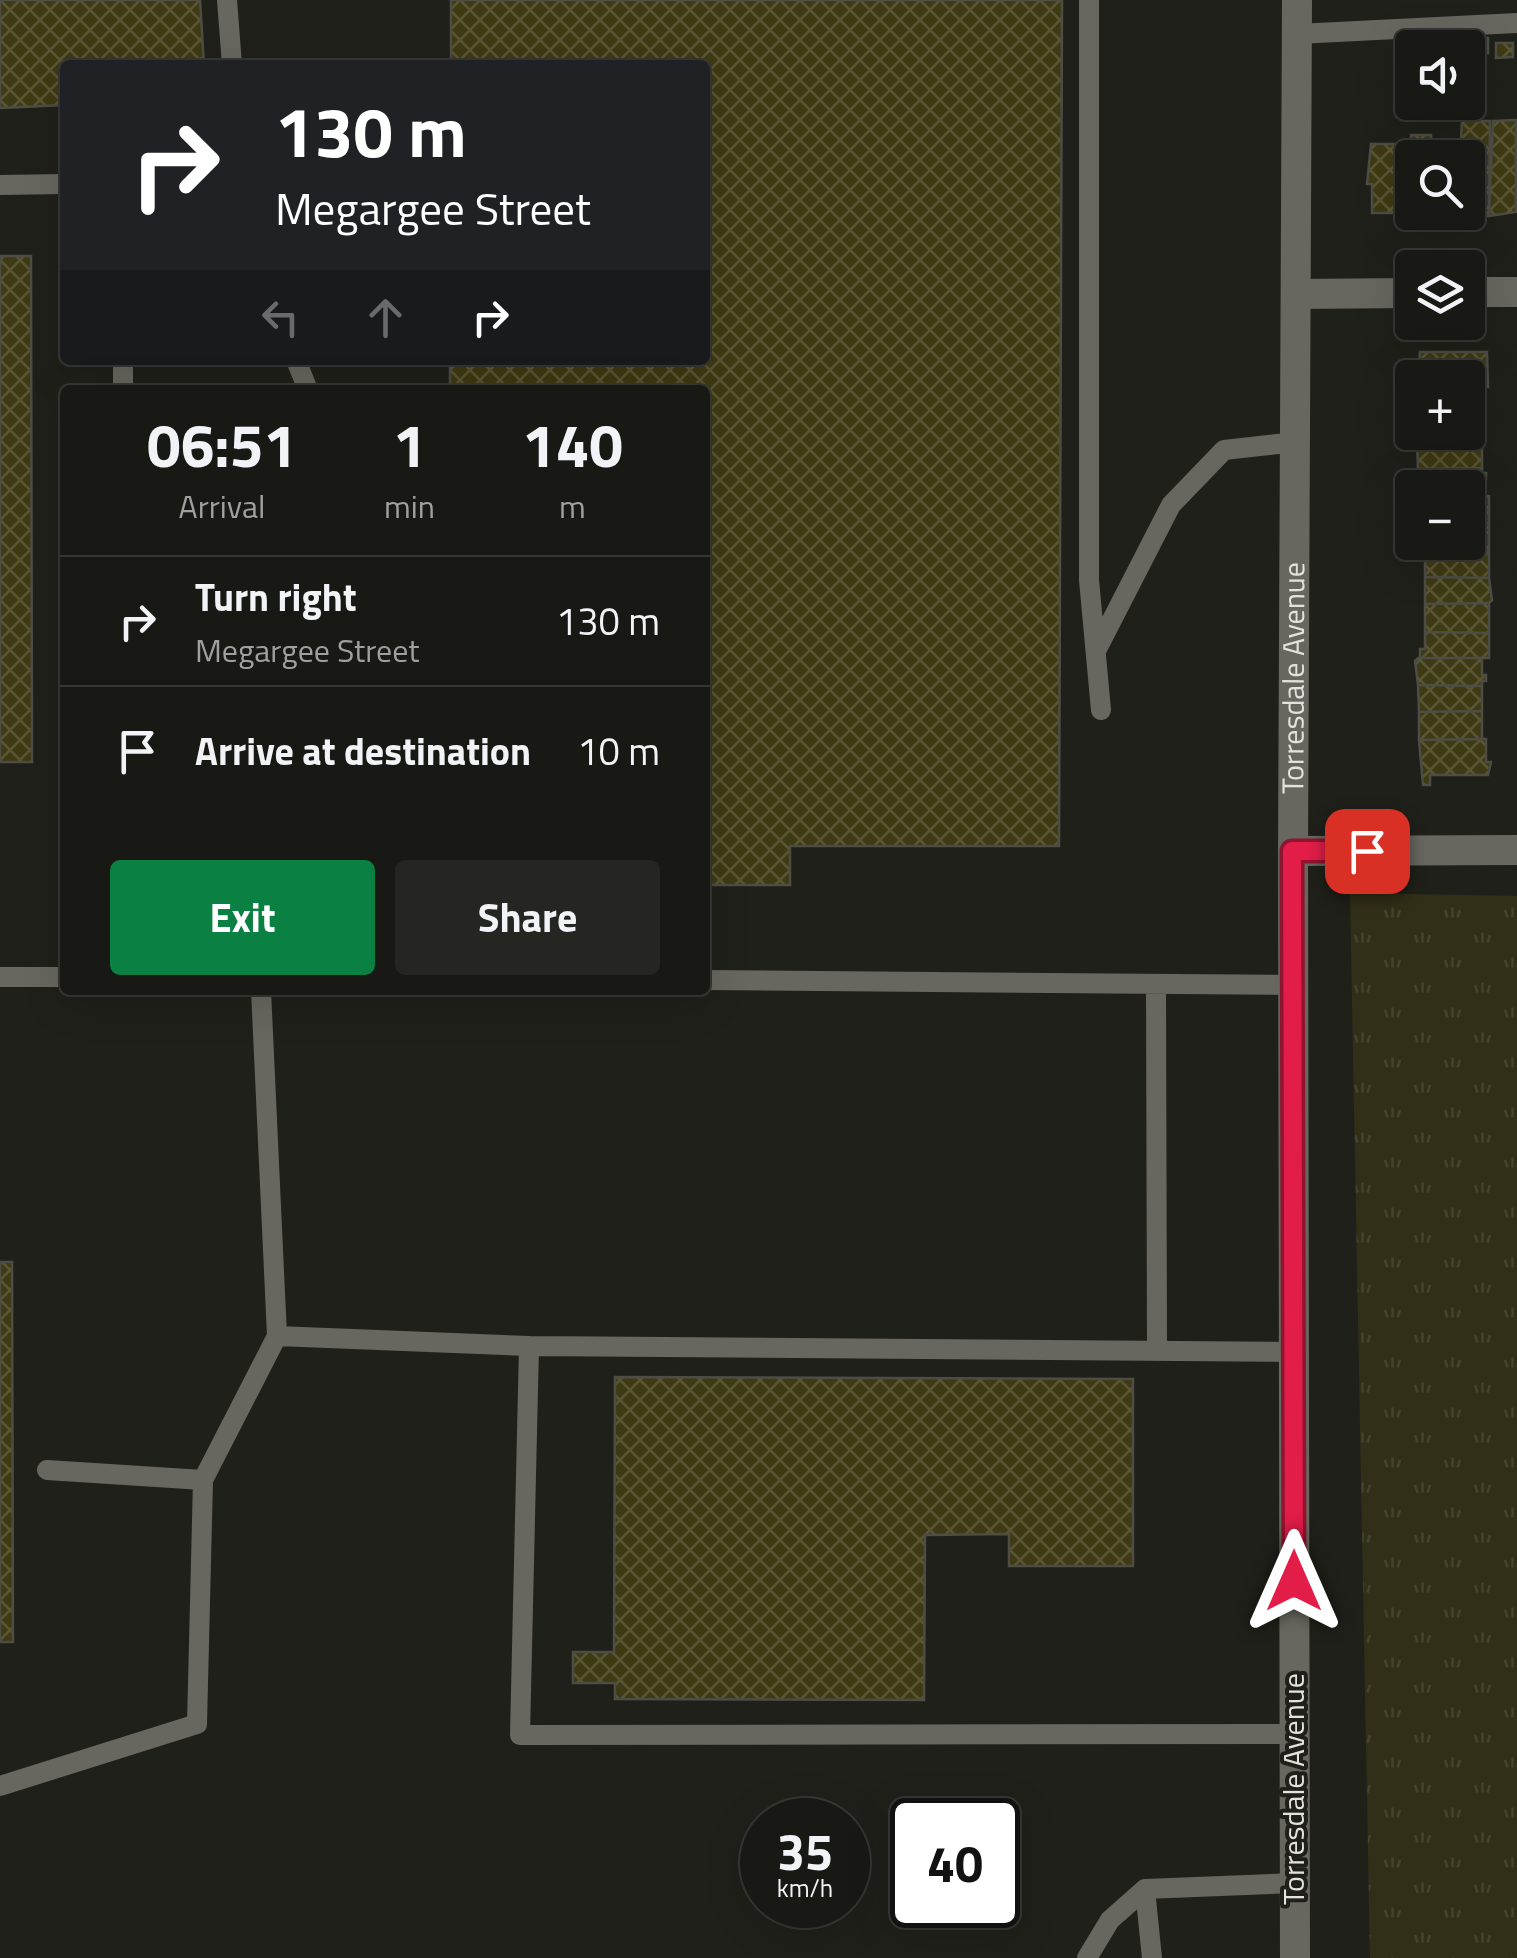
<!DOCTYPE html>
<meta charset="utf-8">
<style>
body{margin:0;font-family:"Titillium Web",sans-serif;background:#252522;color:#f1f3f6;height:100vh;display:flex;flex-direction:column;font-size:38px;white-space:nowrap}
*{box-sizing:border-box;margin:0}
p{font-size:32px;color:#9fa0a0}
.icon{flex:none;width:55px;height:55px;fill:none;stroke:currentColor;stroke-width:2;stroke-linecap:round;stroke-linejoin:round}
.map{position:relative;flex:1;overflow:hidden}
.drawer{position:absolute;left:60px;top:385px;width:650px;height:610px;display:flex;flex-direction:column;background:#181814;border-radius:10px;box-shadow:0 10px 40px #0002,0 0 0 2px #363734}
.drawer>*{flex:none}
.guide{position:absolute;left:60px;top:60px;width:650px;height:305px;border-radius:10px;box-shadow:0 10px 40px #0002,0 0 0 2px #363734;background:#202124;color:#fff;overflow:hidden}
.fabs{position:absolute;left:1395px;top:30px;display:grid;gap:20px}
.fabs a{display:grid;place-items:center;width:90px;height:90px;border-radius:10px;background:#181814;box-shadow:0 10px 40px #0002,0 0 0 2px #363734;font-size:50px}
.speed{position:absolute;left:740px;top:1798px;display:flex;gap:20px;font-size:50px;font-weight:700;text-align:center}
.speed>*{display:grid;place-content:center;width:130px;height:130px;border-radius:50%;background:#181814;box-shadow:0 10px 40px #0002,0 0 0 2px #363734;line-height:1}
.speed small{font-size:25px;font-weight:400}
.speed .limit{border:5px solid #111;border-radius:15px;background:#fff;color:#111}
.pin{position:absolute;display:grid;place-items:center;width:85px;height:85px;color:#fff;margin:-42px;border-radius:20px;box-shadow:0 5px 15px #0006}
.me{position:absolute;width:110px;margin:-55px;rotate:0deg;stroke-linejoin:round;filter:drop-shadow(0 0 8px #0008)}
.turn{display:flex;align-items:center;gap:35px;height:210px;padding:0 50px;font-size:45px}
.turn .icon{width:130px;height:130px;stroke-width:2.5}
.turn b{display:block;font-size:70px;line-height:85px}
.lanes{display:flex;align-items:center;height:95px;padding:0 50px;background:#0003;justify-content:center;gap:50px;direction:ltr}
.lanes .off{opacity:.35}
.eta{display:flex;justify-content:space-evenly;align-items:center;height:170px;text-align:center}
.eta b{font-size:60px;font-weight:700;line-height:70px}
.cta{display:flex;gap:20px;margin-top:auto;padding:20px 50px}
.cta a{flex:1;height:115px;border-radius:10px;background:#0b8043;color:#fff;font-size:40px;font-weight:700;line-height:115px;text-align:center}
.cta a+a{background:#252522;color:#f1f3f6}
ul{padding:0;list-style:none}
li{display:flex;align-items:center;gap:30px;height:130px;padding:0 50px;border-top:2px solid #363734}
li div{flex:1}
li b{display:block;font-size:38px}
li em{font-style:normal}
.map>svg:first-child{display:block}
.grass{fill:url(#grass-tufts)}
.building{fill:url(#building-cross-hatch);stroke:#4d4d46;stroke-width:2.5}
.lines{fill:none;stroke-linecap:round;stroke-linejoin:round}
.service{stroke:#67675f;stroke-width:20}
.minor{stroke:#67675f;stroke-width:30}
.tertiary{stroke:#67675f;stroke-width:30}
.route-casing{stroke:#92132f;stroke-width:25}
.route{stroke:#e11d48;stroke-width:18}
.labels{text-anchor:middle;stroke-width:8;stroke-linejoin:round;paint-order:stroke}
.street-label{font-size:30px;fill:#e3e2de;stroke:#20201a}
</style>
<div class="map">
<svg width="1517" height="1958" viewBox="0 0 1517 1958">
<defs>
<pattern id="grass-tufts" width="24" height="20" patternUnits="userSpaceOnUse" patternTransform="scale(2.5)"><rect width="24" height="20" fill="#312f17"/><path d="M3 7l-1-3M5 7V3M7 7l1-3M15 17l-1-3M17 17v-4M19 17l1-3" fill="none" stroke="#45432d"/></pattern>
<pattern id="building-cross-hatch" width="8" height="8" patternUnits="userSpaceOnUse" patternTransform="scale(2.5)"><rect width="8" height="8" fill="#3e3a13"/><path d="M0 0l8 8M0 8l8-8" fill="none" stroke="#5a5635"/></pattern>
</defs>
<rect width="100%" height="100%" fill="#20201a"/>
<path class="grass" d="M1350 893 1517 896V1958H1370Z"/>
<path class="building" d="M0 0H200L204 65H65V105L0 108Z
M451 0H1062L1059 846H790V885H705V390H450V360H705V65H451Z
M1468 38H1488V53L1468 54Z
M1496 43H1513V57L1496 58Z
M1516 120V212L1489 216 1493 121Z
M1462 121H1490L1489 216 1461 213 1468 212V158H1460Z
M1411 135H1431L1433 158H1412V212H1433V217H1427L1426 213H1408V151H1411Z
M1371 144H1408V213H1372V184H1367Z
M1441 147H1458L1460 158H1433V151H1441Z
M0 256H31L32 762H0Z
M1420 352H1487L1488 387H1468V378H1418Z
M1468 387H1482V415H1468Z
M1468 415H1482L1485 420V426H1481L1482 442H1420V432H1468Z
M1482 442V468L1418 469 1417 443Z
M1482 468V473H1486V479H1482L1483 496H1468V488H1418V469Z
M1468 496H1489V523H1468Z
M1468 523H1489V551L1425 550V542H1468Z
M1425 550 1489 551V578L1425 577Z
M1425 577 1489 578 1492 600 1489 603 1425 604Z
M1489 603V633L1425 632V604Z
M1425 632 1489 633V658H1420V649H1425Z
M1418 658H1482V675H1486V681H1482V686L1418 685 1415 661Z
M1418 685 1482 686V711L1419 712Z
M1482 711V739L1419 740V712Z
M1486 739V762H1491L1488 775H1430V785H1423L1419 740Z
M0 1262H12L13 1642H0Z
M615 1377 1133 1379V1566H1009V1534L925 1535 924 1700 615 1699V1683H573V1652H614Z"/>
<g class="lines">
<path class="service" d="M227 0 232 65
M1089 0V580L1101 710
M1297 34 1517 23
M0 185 65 184
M296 360 308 390
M123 390V360
M1096 651 1171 505 1224 450 1296 442
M0 977H65
M705 980 1295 985
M1156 984 1157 1351
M261 990 277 1336 529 1346 1294 1352
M529 1346 520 1735 1293 1734
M47 1470 203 1480
M0 1786 197 1724 203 1480 277 1336
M1145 1889 1152 1958
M1087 1958 1110 1920 1145 1889 1295 1883"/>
<path class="minor" d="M1468 292H1517
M1296 294 1412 293
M1293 851 1517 850"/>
<path class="tertiary" id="s1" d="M1295 1958 1293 851 1297 0"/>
</g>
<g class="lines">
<defs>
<path id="route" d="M1294 1581 1292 851H1367"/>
</defs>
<use href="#route" class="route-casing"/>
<use href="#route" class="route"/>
</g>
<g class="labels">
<g class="street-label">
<text dy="10" stroke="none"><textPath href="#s1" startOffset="1280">Torresdale Avenue</textPath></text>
<text transform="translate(1294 1789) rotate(-90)" y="10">Torresdale Avenue</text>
</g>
</g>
</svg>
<div class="fabs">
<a><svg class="icon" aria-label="sound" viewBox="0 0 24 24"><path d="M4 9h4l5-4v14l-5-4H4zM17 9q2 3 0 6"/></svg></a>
<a><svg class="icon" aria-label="search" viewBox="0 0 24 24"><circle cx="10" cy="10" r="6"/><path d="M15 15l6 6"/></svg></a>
<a><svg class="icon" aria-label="layers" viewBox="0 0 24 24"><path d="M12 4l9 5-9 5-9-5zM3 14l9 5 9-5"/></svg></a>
<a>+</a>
<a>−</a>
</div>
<div class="speed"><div>35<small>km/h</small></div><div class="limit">40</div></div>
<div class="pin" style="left:1367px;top:851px;background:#d93025"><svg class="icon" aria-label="arrive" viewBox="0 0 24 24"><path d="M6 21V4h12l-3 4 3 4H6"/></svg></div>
<svg class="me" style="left:1294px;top:1581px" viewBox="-20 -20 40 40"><path d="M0-17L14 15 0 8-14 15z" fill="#e11d48" stroke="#fff" stroke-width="4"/></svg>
<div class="guide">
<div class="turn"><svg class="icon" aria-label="right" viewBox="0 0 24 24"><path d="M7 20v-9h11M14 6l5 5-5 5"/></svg><div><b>130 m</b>Megargee Street</div></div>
<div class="lanes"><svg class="icon off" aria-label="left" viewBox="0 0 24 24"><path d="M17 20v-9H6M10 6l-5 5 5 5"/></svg><svg class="icon off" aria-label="ahead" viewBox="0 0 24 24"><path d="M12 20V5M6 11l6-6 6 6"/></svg><svg class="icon" aria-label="right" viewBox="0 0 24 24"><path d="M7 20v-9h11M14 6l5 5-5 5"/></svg></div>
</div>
<section class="drawer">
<div class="eta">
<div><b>06:51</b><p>Arrival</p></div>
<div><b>1</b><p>min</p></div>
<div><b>140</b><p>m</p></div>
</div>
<ul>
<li><svg class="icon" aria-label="right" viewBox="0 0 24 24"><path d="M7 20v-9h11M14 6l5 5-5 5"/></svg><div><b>Turn right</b><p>Megargee Street</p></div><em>130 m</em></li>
<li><svg class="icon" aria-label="arrive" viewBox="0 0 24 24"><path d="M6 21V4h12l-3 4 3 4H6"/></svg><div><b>Arrive at destination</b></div><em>10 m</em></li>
</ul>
<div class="cta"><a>Exit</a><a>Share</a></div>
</section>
</div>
